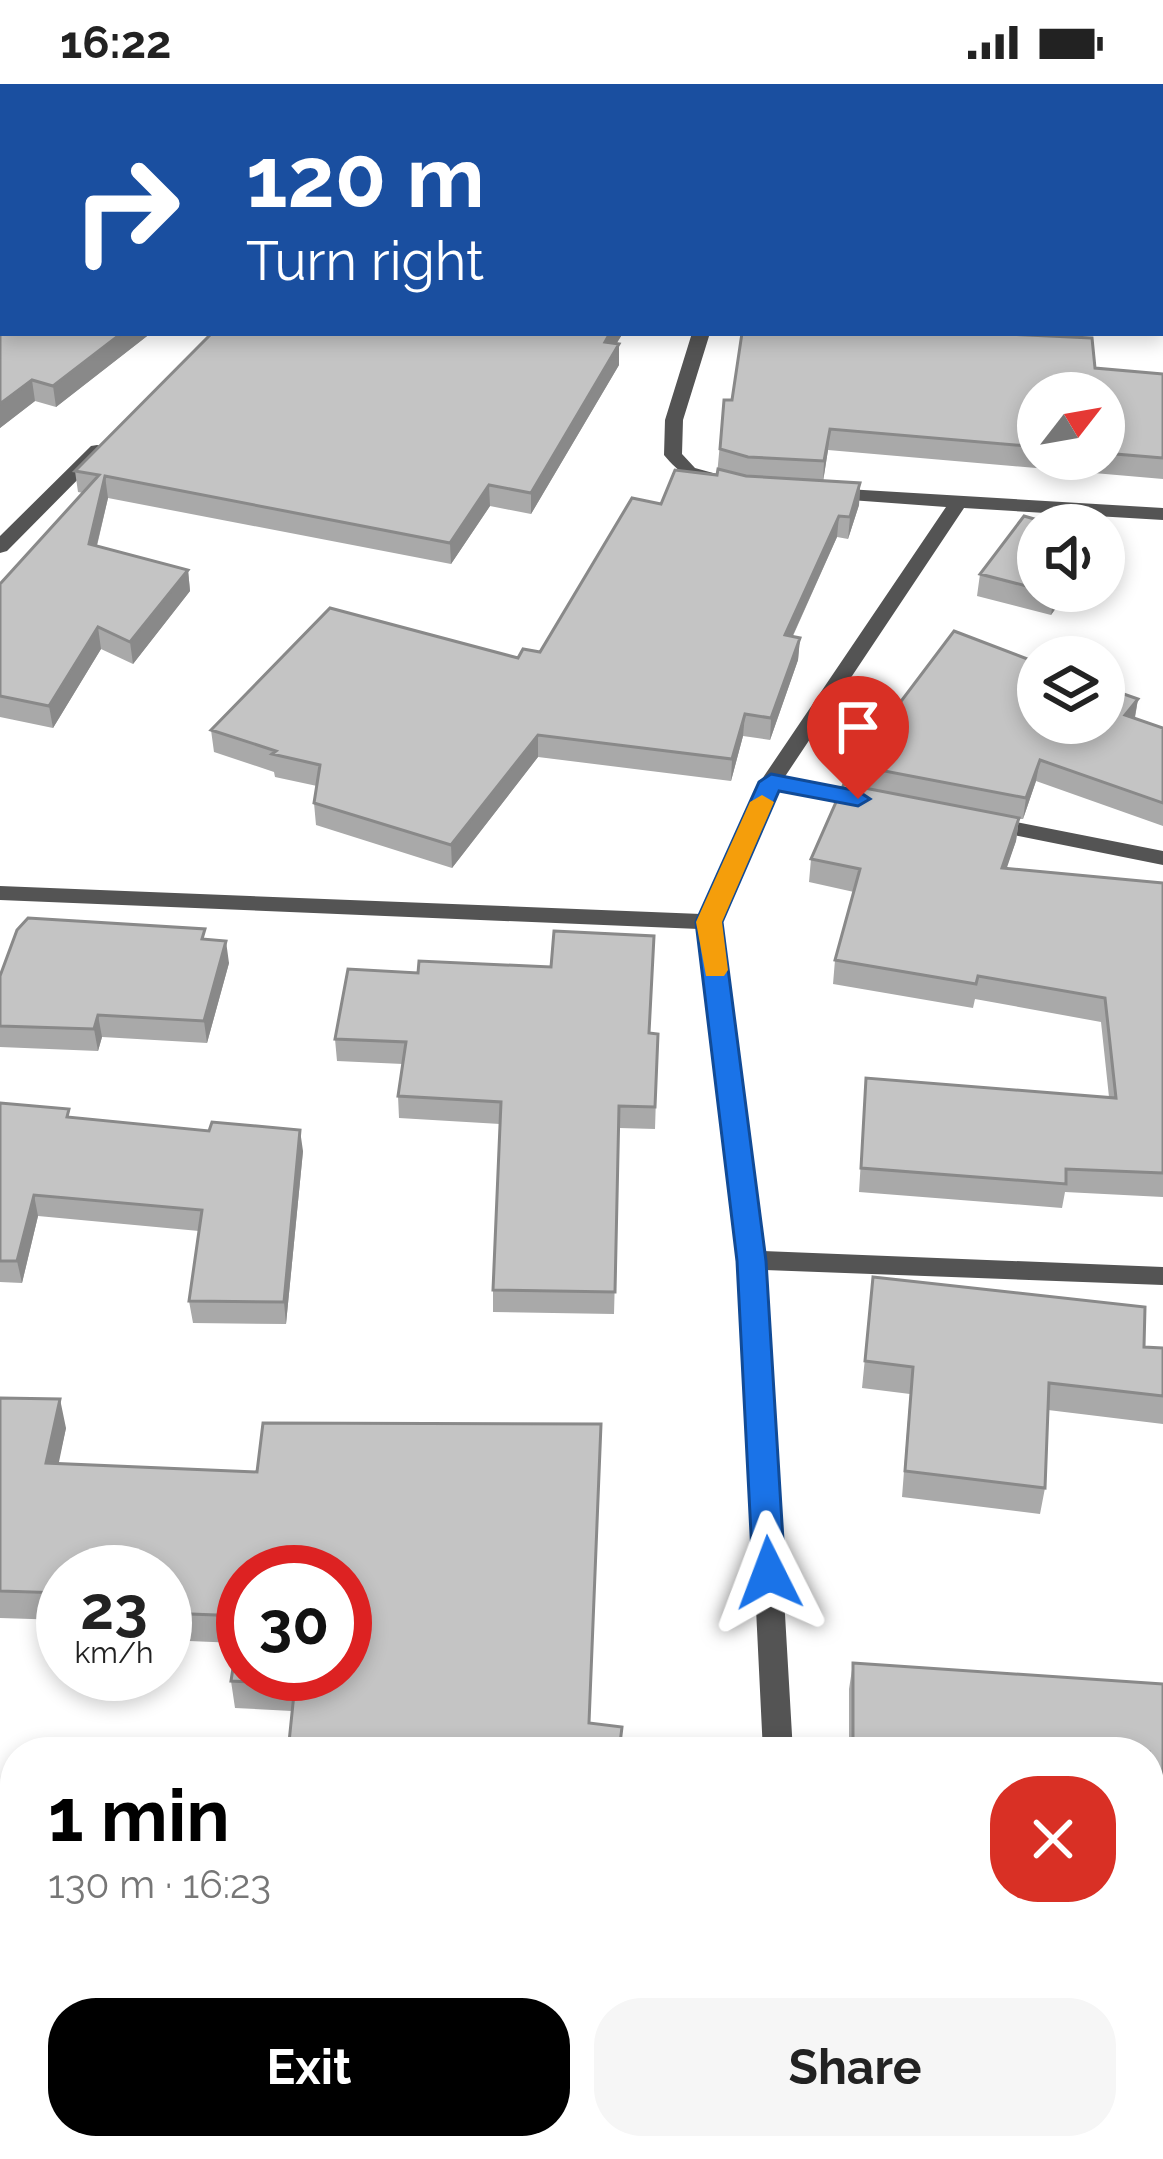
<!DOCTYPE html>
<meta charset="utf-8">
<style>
body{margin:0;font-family:Raleway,sans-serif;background:#f6f6f6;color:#222;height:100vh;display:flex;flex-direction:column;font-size:45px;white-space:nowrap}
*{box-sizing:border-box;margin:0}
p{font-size:39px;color:#767676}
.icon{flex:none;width:66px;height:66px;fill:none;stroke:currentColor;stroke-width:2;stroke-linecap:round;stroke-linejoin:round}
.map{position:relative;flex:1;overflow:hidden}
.side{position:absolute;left:0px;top:1653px;width:1164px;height:423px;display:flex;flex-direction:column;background:#fff;border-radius:48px 48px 0 0;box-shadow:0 6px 18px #0003}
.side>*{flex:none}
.hud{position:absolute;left:0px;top:0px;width:1164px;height:252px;box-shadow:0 6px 18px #0003;background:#1a4fa0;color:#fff;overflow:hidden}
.needle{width:78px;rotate:59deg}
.tools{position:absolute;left:1017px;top:288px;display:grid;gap:24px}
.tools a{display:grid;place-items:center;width:108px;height:108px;border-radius:50%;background:#fff;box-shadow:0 6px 18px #0003;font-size:60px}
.speed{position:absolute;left:36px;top:1461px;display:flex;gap:24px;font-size:60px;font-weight:700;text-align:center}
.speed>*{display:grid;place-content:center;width:156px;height:156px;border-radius:50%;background:#fff;box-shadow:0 6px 18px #0003;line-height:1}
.speed small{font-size:30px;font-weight:400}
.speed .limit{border:18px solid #d22;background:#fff;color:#111}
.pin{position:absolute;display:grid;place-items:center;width:102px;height:102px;color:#fff;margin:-123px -51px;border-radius:50% 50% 50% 0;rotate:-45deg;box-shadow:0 0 12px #0007}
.pin .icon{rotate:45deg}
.me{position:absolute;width:132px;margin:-66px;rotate:357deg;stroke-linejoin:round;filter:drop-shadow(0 0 9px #0008)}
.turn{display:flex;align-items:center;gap:42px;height:252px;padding:0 48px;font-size:54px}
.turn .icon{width:156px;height:156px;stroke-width:2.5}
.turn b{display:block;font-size:84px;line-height:102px}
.round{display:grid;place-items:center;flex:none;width:126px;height:126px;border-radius:48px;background:#f6f6f6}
.overview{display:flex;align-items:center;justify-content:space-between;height:204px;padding:0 48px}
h1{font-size:72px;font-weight:700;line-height:90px;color:#000}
.primary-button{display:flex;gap:24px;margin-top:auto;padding:24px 48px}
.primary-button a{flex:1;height:138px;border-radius:48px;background:#000;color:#fff;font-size:48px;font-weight:700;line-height:138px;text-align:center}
.primary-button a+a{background:#f6f6f6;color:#222}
.status{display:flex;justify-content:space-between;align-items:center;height:84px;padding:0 60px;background:#fff;direction:ltr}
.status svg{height:33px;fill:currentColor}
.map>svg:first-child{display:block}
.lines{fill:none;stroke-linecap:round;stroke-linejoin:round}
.minor{fill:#545454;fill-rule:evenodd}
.wall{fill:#a9a9a9;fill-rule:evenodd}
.shaded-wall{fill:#898989}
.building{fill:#c4c4c4;stroke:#898989;stroke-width:3;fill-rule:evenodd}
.route{fill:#1a73e8;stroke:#114b97;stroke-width:3}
.slow{fill:#f59e0b}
</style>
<div class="status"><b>16:22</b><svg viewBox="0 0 49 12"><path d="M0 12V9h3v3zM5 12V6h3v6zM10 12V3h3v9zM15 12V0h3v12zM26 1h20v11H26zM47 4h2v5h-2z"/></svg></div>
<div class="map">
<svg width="1163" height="2075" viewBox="0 0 1163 2075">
<rect width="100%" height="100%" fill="#fff"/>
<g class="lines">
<path class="minor" d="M1161 181H1163V191H1161Z
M692 249H710L683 336 682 370 695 384 724 392V400C699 402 680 391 664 371L665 336Z
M97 361 103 362V370L7 467 0 469V452L91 362Z
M830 404 1163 424V436L964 424 784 694 869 710 880 717 869 724 778 706 720 838 763 1167 1163 1183V1201L765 1186 793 1668H763L739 1176 699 845 0 816V802L701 830 760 698 946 423 823 414V406Z
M986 732 1163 767V781L978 744 975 739 978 734Z
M1149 1802 1163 1803V1831L1149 1830Z
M0 1921 15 1922V1952L0 1951Z
M764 2061H798V2075H764Z"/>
</g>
<path class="wall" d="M0 0H405L403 3H3V249H151L56 323 35 317 0 344Z
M1125 0H1163V2Z
M212 249H623L616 260 619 281 531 430 490 422 451 480 108 414 97 462 188 486 190 507 133 580 101 565 53 644 0 633V500L83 409 78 408 75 387Z
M1095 284 1163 290V395L828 366 823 397 860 399 859 421 848 455 837 453 793 552 800 554 798 576 770 656 743 652 731 697 538 673 452 784 316 741 314 719 317 702 275 693 274 688 214 668 211 646 540 568 661 420 717 391 724 316ZM1038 309H1104V375H1038Z
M1038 441V507H1068L1051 531 977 512 980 490Z
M1138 615 1135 634 1163 644V742L1036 697 1023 735H1019L1016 757 1006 784 1163 799V1113L1065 1108 1062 1124 859 1108 866 994 1109 1013 1101 938 975 915 973 924 833 900 835 876 854 808 809 798 811 775 852 701 853 681Z
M206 856 229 879 207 959 102 953 98 967 0 963V892Z
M658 950 655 1045 619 1044 614 1230 493 1228V1206L500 1040 399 1034 398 1012 403 980 337 977 335 955Z
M0 996V1019L71 1033 303 1067 286 1240 193 1239 189 1217 199 1147 38 1132 22 1199 0 1198Z
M873 1193 1144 1263 1163 1264V1340L1048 1326 1045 1404 1040 1430 902 1413 910 1310 862 1304Z
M0 1314 66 1344 58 1379 257 1388 601 1369 292 1627 235 1624 231 1597 237 1559 165 1556V1488H63V1536L0 1534Z
M853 1579 1163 1600V1748L1149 1747V1668H849V1605Z
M0 1732 15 1735V1820L0 1817Z"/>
<path class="shaded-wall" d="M389 0H405L403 3H385Z
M122 249H151L56 323 53 302Z
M610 249H623L605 278V258Z
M619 260V281L531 430V409Z
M32 296 35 317 0 344V320Z
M830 345 828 366 823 398 824 377Z
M105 392 108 414 92 481 89 460Z
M860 399 859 421 848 455 850 433Z
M489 401 490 422 451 480 450 459Z
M839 432 837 453 783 573 785 551Z
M188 486 190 507 133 580 130 558Z
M1056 507H1068L1051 531 1054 510Z
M98 543 101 565 53 644 49 622Z
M800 554 798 576 770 656 771 634Z
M1138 615 1134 637 1125 631Z
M745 630 743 652 731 697 732 675Z
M538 651V673L452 784 451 761Z
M1040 676 1036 697 1023 735 1026 714Z
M1019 734 1016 757 999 807 1002 784Z
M226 857 229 879 207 959 204 937Z
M98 931 102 953 98 967 94 945Z
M300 1046 303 1067 286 1240 284 1218Z
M34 1111 38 1132 22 1199 17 1177Z
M60 1315 66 1344 53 1407 46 1379Z"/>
<path class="building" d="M0 0H389L385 3H4Z
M542 0H761L760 3H538Z
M777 0H895L893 3H777Z
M0 15H3V249H122L53 302 32 296 0 320Z
M1161 68H1163V140H1161Z
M212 249H610L605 258 619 260 531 409 489 401 450 459 105 392 89 460 188 486 130 558 98 543 49 622 0 612V500L99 391 75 387Z
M742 249H984L1092 254 1095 284 1163 290V374L1104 369V309H1038V363L830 345 824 377 748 373 720 365 724 316H732Z
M718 385 746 392 860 399 850 433 839 432 785 551 800 554 771 634 745 630 732 675 538 651 451 761 314 719 320 681 272 670 276 667 211 646 330 524 518 574 523 565 540 568 632 414 661 420 675 386 717 391Z
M1024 432 1055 441H1038V505L980 490Z
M954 547 1038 579V639H1104V603L1138 615 1125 631 1163 644V719L1040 676 1026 714 853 681Z
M844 700 1019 734 1002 784 1163 799V1089L1066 1085V1100L861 1084 866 994 1116 1014 1105 914 978 892 976 900 835 876 860 785 811 775Z
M28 834 205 845 202 855 226 857 204 937 98 931 94 945 0 942V892L17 846Z
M554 847 654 852 649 949 658 950 655 1023 619 1022 615 1208 493 1206 501 1018 398 1012 406 958 335 955 348 885 418 889 419 877 551 883Z
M0 1019 69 1025 67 1033 209 1047 212 1038 300 1046 284 1218 189 1217 202 1126 34 1111 17 1177H0Z
M873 1193 1145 1223 1144 1263 1163 1264V1312L1049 1299 1045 1404 905 1387 913 1283 865 1277Z
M0 1314 60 1315 46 1379 257 1388 263 1339 601 1340 589 1639 622 1643 619 1668H288L295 1600 231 1597 241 1532 165 1529V1488H63V1509L0 1507ZM243 1488H345V1590H243Z
M853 1579 1163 1600V1722L1149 1721V1668H853Z
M0 1732 15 1735V1795L0 1792Z
M0 1956 15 1959V2061H550V2075H0Z"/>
<path class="route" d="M771 690 858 707 870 715 858 722 779 707 722 838 766 1177 785 1489 780 1498 769 1502 757 1498 753 1489 737 1177 696 838 759 698Z"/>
<path class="slow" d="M762 711 774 718 722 838 728 886 724 892H706L696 838 750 718Z"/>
</svg>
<div class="tools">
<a><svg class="needle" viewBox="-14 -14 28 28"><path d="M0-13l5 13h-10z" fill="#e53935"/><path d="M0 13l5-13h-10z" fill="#767676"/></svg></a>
<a><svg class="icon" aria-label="sound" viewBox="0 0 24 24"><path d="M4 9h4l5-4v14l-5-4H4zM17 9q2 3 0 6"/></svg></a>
<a><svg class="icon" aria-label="layers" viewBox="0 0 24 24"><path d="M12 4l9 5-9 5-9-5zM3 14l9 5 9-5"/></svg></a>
</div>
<div class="speed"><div>23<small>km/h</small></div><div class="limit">30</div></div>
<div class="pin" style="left:858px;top:715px;background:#d93025"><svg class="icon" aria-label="arrive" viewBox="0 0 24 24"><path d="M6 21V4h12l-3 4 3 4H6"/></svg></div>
<svg class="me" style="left:769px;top:1489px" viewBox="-20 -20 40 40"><path d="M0-17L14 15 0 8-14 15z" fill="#1a73e8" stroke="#fff" stroke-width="4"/></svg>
<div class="hud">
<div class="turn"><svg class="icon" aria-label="right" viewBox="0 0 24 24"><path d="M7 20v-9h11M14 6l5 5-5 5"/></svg><div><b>120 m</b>Turn right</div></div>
</div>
<section class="side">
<div class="overview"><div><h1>1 min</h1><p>130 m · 16:23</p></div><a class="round" style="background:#d93025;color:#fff"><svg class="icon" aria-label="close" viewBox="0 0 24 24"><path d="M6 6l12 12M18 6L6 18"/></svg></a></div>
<div class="primary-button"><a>Exit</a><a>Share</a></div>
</section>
</div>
